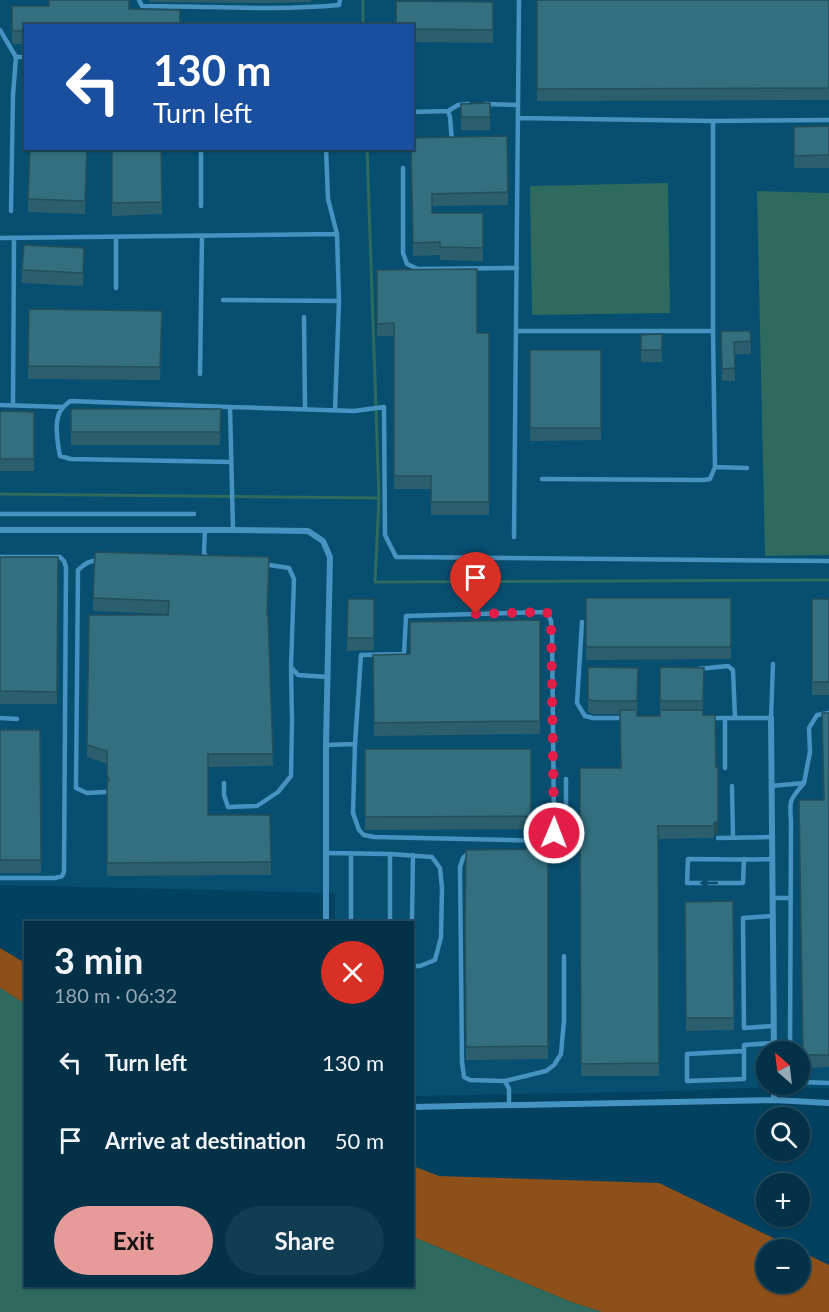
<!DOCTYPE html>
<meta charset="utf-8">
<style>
body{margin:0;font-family:Lato,sans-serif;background:#103d52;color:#f1f3f6;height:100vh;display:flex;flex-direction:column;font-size:22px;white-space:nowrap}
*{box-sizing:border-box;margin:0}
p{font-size:20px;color:#96a9b4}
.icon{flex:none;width:33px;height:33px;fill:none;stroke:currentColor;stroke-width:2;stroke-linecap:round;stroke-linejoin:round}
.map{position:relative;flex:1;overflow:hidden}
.panel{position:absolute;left:24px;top:921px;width:390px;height:366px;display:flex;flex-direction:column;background:#023148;border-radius:0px;box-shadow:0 2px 4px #0004,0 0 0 2px #234c60}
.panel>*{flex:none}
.guide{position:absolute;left:24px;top:24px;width:390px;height:126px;border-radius:0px;box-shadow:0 2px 4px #0004,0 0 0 2px #234c60;background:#1a4fa0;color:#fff;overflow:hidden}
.needle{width:39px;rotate:332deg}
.buttons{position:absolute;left:756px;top:1041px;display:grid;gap:12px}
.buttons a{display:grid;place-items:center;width:54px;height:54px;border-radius:50%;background:#023148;box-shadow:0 2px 4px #0004,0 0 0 2px #234c60;font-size:30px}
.pin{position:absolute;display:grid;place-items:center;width:51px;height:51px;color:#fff;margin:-62px -26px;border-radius:50% 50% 50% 0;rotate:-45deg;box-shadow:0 0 6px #0007}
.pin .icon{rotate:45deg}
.me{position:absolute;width:66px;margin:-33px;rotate:1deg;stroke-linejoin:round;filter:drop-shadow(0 0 4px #0008)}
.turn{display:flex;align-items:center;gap:21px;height:126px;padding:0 30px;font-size:27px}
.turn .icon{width:78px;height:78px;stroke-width:2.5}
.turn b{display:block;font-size:42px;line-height:51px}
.round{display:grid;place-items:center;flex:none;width:63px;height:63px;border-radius:32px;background:#103d52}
.overview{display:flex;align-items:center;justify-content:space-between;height:102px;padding:0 30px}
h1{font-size:36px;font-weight:700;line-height:45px}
.primary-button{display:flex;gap:12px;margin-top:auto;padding:12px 30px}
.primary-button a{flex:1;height:69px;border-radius:36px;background:#e69b98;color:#111;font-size:24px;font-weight:700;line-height:69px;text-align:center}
.primary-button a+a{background:#103d52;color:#f1f3f6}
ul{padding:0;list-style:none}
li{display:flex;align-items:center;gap:18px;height:78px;padding:0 30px}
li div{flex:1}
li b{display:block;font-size:22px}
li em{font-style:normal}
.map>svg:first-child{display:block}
.built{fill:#074f70;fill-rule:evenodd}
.green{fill:#8e5019}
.water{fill:#2e6b5e}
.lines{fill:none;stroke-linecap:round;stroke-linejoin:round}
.stream{stroke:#2e6b5e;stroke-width:3}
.lane{stroke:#4692c0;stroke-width:4.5}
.street{stroke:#4692c0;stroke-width:6}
.wall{fill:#2c5f6d}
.shaded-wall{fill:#244e59}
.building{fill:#336f7f;stroke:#244e59;stroke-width:1.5}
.oneway{fill:#0c4d6e}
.route{stroke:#e11d48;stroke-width:10;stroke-dasharray:0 18}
</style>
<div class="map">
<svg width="829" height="1312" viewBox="0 0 829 1312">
<rect width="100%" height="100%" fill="#024160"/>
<path class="built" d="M0 0H829V1088L780 1087 674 1091 413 1096 412 922H335V893L0 885ZM26 26H412V148H26ZM766 1052H800V1084H766Z"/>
<path class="green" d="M0 948 25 963V1004L0 988Z
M413 1166 439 1176 659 1183 796 1249 766 1250V1282H800V1251L829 1265V1312H602L571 1302 413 1237Z"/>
<path class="water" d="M668 183 670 313 532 315 530 186Z
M757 191 829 193V555L765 556Z
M0 988 25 1004 26 1286H412L413 1237 571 1302 602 1312H0Z"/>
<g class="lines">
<path class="stream" d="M363 0V26
M367 148 379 498
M0 494 379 498 375 582 829 580"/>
<path class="lane" d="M139 0 142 6C208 6 274 11 339 5L340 0
M0 30 16 57
M485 104 518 105
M448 111 458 105 468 104
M412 112 448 111 450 117 452 142
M518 118 713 121V331
M713 121 829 120
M326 148 328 199 337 234 339 301 335 410
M403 168V253L407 264 418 269 517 268
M201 206V148
M11 211 13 95 16 57H26
M116 237V288
M0 238 337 234
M223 300 339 301
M304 317 305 409
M516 331H713L715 467 747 468
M200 374 202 236
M0 405 63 407
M13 405 14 238
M230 407 70 401C65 405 59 410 58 417 55 426 58 447 60 456L71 459 231 462
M542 479 704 480 710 479 715 467
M0 514H194
M205 530 204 553 208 559
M233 530 230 407 354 411 384 407 385 535 396 557 829 561
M514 537 519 0
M0 557H60L64 561 66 567 64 872 62 876 55 878H0
M101 560C91 560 85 563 78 570L76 788 87 793 105 792
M263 564 289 568 294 579 291 667 298 675 327 677
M547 612 551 621 552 631 554 825 553 833 549 841 374 837 364 835 359 830 353 813 355 744 361 655 404 654 406 616Z
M582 622 577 703 585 716 593 718H625
M698 669 728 666 733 670 735 718
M0 718 17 719
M711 718H771L773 664
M326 745 355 744
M725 768V718
M566 779V828L573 841H580
M224 783V795L228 807 257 806 278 792 291 776 292 720 291 667
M732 786 733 837
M771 786 804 783 810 752 809 728 817 715 829 713
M718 838 772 837
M533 850 547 849
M471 852H469L463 858 460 867 462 1062 464 1077 470 1080 505 1081 509 1089V1105
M326 853 390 854 432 857 440 868 442 888 441 937 435 960 420 966H412
M351 853V922
M390 854V922
M744 859 743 883H687L688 859C716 859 744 860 772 859
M772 898H791
M772 916 743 918 744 1028 773 1026
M412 922 413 855
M744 1051V1079L687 1081V1054Z
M744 1051V1045L773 1043
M790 1052 791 821C789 799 790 800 804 783
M800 1080 803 1082 829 1083
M505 1081 546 1071 554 1065 561 1054 564 1020V956"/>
<path class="street" d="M0 530H233L308 531 323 541 330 557 326 745V922
M771 718 774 1052
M774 1084V1100
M412 1107 774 1100 829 1103"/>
</g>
<path class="wall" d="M129 0 26 26V44H14L12 42V6H49Z
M149 0H311V2L266 3 149 2Z
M537 0H829V100L537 101Z
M493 2V43L412 42V26Z
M26 77V114H24V101Z
M490 103V130H461V104Z
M829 126V168H794V127Z
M507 136 508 205 432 206V213H483V261L440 260V255L413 256 411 151Z
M112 148H161L162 214 112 216Z
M87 159 85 214 28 212V199Z
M84 261 83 286 22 283V270Z
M377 270 477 333H489V515H431V489H394V336H377Z
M29 309 162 311 160 380 28 379Z
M721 331H750L751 354H734L735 381H722Z
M662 334V362H641V335Z
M530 350H601V440L530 441Z
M71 409H221L220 445H71Z
M0 411 34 412V471H0Z
M0 557H58L57 704H0Z
M269 570 267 615 273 766 208 767V815H270L271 875 107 876V764L87 757 89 615H168V614L93 611V598Z
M586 598H731V659L586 660Z
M348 599H374V650L347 651Z
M812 599H829V695H812Z
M540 620V734L374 736 373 655 410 654Z
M588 667 638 668 637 716H660V667L704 668 703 715 716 767 718 834 714 835V838L658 839 659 1076H581L580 768H621L620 714H594L588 712Z
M829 713V1067L803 1068 799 800H823Z
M0 730H40L41 873H0Z
M365 749H531V829L365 830Z
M548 849V1059L466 1060 465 937Z
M733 901 734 1030 686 1031 685 902Z"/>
<path class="shaded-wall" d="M718 821V834L714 835V838V823Z"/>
<path class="building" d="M49 0H129V9L180 10V26H26V31H14L12 29V6H49Z
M537 0H829V88L537 89Z
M396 1 493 2V30L412 29V26H396Z
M24 77H26V101H24Z
M490 103V117H461V104Z
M829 126V155L794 156V127Z
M507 136 508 192 432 194V213H483V248L440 247V242L413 243 411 148H412V138Z
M30 148H87L85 201 28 199Z
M112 148H161L162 202 112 203Z
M24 245 84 248 83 273 22 270Z
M477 269V333H489V502H431V476H394V323L377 324V270Z
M29 309 162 311 160 367 28 366Z
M721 331H750L751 341 734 342 735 368 722 369Z
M662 334V350H641V335Z
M530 350H601V428H530Z
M71 409H221L220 432H71Z
M0 411 34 412V459H0Z
M95 552 269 557 267 615H268L273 754H208V815H270L271 862 107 863V783L109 780 107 775V751L87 745 89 615H168L169 601 93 598Z
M0 557H58L57 692 0 691Z
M586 598H731V647H586Z
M348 599H374V638H347Z
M812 599H829V682H812Z
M540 620V721L374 723 373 655 410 654V622Z
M588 667 638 668 637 701H594L588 699Z
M660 667 704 668 703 701H660Z
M620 710H637V716H660V710H703V715H715L716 767H718V821L714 823V826H658L659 1063 581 1064 580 833 584 831V828L580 824V768H621Z
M822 713H829V1055H803L799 800H824Z
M0 730H40L41 860H0Z
M365 749H531V816L365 817Z
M548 849V1046L466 1047 465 925 466 850Z
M733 901 734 1018H686L685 902Z"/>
<defs><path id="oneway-solid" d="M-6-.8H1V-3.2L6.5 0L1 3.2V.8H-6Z" transform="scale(1.5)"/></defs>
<use class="oneway" href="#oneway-solid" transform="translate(709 883) rotate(180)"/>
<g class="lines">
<path class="route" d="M476 614 547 612 551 621 554 833"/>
</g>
</svg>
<div class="buttons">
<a><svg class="needle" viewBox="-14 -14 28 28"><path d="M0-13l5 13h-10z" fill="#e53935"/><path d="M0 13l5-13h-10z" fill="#96a9b4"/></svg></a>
<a><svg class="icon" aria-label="search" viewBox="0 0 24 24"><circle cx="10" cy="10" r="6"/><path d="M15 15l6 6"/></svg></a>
<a>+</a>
<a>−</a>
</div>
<div class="pin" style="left:476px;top:614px;background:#d93025"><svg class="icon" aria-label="arrive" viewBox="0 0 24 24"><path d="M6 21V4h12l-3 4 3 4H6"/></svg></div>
<svg class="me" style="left:554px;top:833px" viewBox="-20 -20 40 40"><circle r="17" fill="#e11d48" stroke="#fff" stroke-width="3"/><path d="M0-11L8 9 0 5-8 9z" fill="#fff"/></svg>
<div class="guide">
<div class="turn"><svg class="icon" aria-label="left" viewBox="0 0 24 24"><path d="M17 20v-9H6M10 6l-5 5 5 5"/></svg><div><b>130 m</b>Turn left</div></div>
</div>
<section class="panel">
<div class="overview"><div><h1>3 min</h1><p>180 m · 06:32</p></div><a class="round" style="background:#d93025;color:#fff"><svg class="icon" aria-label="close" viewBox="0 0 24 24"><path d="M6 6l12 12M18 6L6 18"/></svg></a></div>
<ul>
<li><svg class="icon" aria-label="left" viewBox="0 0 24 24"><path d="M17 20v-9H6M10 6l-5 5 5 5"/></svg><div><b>Turn left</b></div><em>130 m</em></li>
<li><svg class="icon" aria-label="arrive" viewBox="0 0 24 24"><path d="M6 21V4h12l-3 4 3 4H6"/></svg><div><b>Arrive at destination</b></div><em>50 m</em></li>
</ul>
<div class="primary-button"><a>Exit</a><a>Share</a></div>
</section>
</div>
